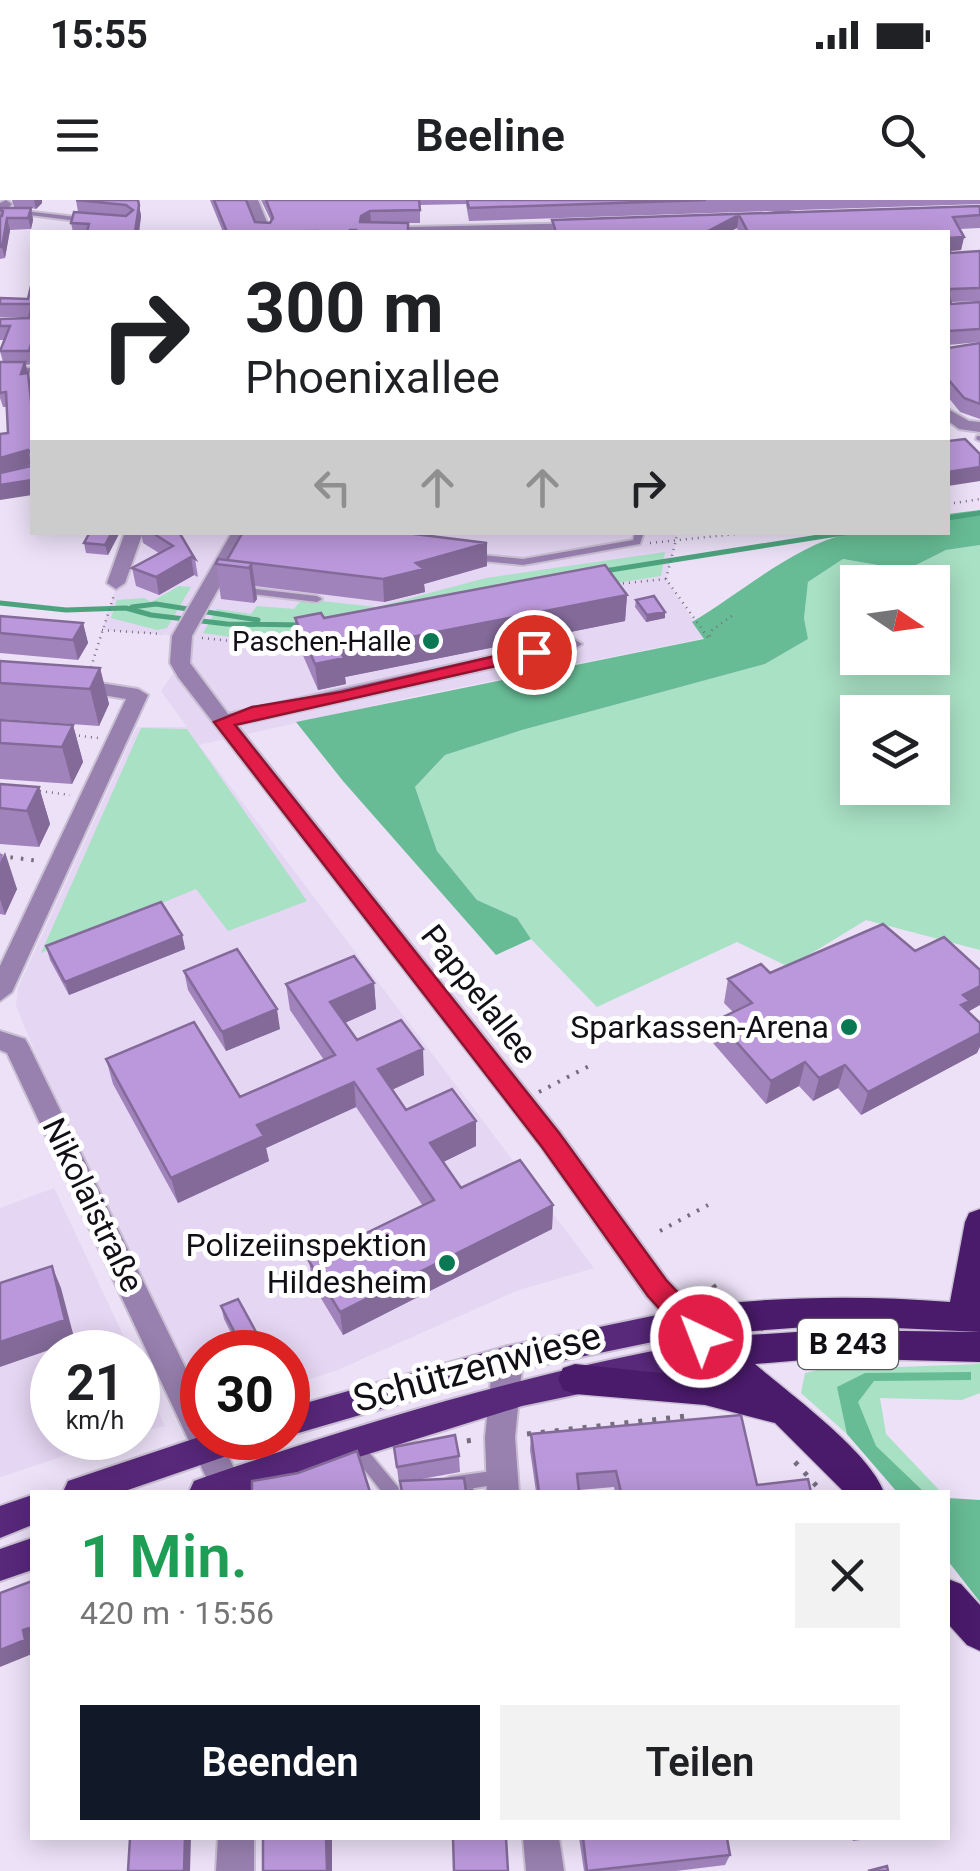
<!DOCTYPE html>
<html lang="de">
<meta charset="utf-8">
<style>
body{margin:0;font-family:Roboto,sans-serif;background:#f2f2f2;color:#202124;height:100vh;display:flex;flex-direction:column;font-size:38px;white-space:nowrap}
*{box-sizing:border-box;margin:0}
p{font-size:32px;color:#757577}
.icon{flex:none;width:55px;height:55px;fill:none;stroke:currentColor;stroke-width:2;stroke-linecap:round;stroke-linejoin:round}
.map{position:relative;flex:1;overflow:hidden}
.side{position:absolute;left:30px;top:1290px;width:920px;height:350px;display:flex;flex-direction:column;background:#fff;border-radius:0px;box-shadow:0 5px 25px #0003}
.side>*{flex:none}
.top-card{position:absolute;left:30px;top:30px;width:920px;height:305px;border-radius:0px;box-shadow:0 5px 25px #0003;background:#fff;color:#202124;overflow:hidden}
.needle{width:65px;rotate:103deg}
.buttons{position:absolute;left:840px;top:365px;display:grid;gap:20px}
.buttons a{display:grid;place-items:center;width:110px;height:110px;border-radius:0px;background:#fff;box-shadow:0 5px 25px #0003;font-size:50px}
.speed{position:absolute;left:30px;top:1130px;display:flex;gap:20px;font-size:50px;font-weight:700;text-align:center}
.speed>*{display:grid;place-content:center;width:130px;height:130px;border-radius:50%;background:#fff;box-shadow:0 5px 25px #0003;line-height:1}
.speed small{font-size:25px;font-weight:400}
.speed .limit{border:15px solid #d22;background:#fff;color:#111}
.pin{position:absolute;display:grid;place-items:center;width:85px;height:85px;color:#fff;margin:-42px;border:5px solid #fff;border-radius:50%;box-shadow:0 2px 10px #0007}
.me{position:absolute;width:110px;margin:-55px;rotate:317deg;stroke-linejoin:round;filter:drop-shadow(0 0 8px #0008)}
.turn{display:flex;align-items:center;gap:35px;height:210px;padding:0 50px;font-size:45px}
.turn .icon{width:130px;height:130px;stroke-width:2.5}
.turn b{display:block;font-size:70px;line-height:85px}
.lanes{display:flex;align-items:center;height:95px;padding:0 50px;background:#0003;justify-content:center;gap:50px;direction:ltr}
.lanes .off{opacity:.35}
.round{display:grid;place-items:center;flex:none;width:105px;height:105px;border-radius:0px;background:#f2f2f2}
.headline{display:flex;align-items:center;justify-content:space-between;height:170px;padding:0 50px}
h1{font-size:60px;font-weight:600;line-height:75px;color:#1e9e55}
.cta{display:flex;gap:20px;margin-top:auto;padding:20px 50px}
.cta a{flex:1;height:115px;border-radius:0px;background:#111827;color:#fff;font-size:40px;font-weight:600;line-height:115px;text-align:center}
.cta a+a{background:#f2f2f2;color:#202124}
.status{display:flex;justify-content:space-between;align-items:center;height:70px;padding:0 50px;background:#fff;direction:ltr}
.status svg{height:28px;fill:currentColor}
header{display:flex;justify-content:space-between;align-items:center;height:130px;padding:0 50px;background:#fff;font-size:45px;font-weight:600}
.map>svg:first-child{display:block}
.built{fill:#e5d6f3}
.green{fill:#a8e1c4;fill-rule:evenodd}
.forest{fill:#67bc95}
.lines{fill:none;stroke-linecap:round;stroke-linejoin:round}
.stream{stroke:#4da37d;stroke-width:5}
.service-casing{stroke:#c9bfd3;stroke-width:4}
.minor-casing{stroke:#c9bfd3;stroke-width:4}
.primary-casing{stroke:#c9bfd3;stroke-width:4}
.trunk-casing{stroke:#c9bfd3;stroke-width:3}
.path-far2{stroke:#746e7c;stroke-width:2.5;stroke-dasharray:1 5;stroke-linecap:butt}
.path-far1{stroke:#746e7c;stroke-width:4;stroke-dasharray:2.5 8;stroke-linecap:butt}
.path{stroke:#746e7c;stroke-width:5;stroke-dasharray:4 10;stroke-linecap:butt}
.service{fill:#9880af;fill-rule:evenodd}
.minor{fill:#9880af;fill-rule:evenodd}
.primary{fill:#58287b;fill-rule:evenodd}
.trunk{fill:#4a1a6b;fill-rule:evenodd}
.wall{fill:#a183bc}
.shaded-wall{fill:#836a99}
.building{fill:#bb98db;stroke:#836a99;stroke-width:2.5}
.route{fill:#e11d48;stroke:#92132f;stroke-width:2.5}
.poi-dot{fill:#0a7853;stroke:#fff;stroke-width:4}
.labels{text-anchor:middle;stroke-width:10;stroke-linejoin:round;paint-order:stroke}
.far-poi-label{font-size:28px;fill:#120f16;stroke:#fff;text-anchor:end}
.shield{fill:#fff;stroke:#59575c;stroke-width:2.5}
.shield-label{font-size:30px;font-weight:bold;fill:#120f16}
.street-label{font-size:32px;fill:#120f16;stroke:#fff}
.poi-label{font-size:32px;fill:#120f16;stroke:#fff;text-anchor:end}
.near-street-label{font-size:38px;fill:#120f16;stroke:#fff}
</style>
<div class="status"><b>15:55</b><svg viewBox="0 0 49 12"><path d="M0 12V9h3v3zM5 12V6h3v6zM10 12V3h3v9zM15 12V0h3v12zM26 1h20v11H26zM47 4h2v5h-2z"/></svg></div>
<header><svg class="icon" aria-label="menu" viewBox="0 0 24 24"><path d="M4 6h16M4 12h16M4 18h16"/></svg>Beeline<svg class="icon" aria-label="search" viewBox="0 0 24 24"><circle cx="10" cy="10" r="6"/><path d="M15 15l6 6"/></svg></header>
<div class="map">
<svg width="980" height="1671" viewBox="0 0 980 1671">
<rect width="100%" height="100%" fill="#ece1f7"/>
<path class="built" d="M134 333H678L666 379 705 438 411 497 199 545 594 1068 516 1091 335 1171 288 1186V1152H202V1209L85 974 16 806 18 788 137 527H187L161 491 180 463 181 436 102 430Z
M54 988 131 1152H52V1238H119L0 1277V1008Z
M138 1167 165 1226 138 1233Z"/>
<path class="green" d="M980 345V750L866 720 789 767 737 742 597 807 531 739 517 718 477 700 437 651 415 587 445 555 522 530 765 464 808 439 804 418 808 382 843 359 906 370 946 350ZM858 382H932V458H858ZM858 512H932V588H858Z
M665 352 661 376 277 436 231 437 203 433 217 409 251 414 257 406 294 409 302 399 377 407 486 378Z
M179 386 191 387 167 428 157 430 111 418 117 400 144 398 151 402Z
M141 528 187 529 307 701 228 731 196 689 41 753Z
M980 1164V1193L962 1200 880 1198 886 1234 941 1292H919L888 1280 847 1234 801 1193 805 1173 818 1170Z"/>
<path class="forest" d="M980 310V345L946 350 906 370 843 359 808 382 804 418 808 439 765 464 522 530 445 555 415 587 437 651 477 700 517 718 531 739 496 755 343 581 296 522 704 439 692 422C738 395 795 345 847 334 878 327 916 332 948 332V314Z
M971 1172V1180L874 1181 858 1202 876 1246 924 1292H897L847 1234 837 1187 865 1173Z
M948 1298 980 1300V1402L948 1361Z"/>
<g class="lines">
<path class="stream" d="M948 318 980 313
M604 371 850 332
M0 403 66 410 126 408 151 415 227 424 303 425
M132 407 156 404 258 420"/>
<defs>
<path id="service" d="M16 10 85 18 88 20 85 22 14 13Z
M32 168V172L0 173V169Z
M977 236H980V241L976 239Z
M635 332H644L640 344 523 365 472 360 468 357 472 354 523 359 633 340Z
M240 387 317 396 322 399 317 402 237 392V388Z
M353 1237 358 1239 398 1287 400 1292H382L348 1249 345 1244 348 1239Z
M499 1270 505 1272 507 1277 505 1282 499 1284 450 1292 444 1290 442 1285 444 1280 450 1277Z"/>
<path id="minor" d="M6 0 12 4 0 16V3Z
M246 0H258L271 32H259Z
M793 0H809L753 32H737Z
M590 23V29L585 30 364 32 371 28Z
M948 209 969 221 980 222V232L959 229 948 221Z
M125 332H143L125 383 116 389 107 383Z
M232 332H250L192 436 190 463 228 514 572 438 582 444 572 450 237 525 560 932 667 1079 727 1143 732 1152 727 1161 717 1165 707 1161 647 1097 542 948 178 477 170 463 172 436Z
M75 479 138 489 148 495 12 792 0 801V766L126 499 68 489V481Z
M0 831 25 839 29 846 202 1202V1238H220L245 1292H213L7 853 0 850Z
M508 1146 519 1150 523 1159 515 1237 519 1292H487L485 1237 493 1159 497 1150Z
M218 1638H254V1671H216Z
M523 1638H559L564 1671H526Z"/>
<path id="primary" d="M686 1109 696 1113 701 1122 696 1131 686 1135 508 1172 288 1236V1208L508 1146Z
M717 1139 727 1143 732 1152 727 1161 717 1165 522 1206 247 1292H189L194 1281 205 1277C373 1219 542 1169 717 1139Z
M202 1236 254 1238 250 1248 122 1292H63L68 1281Z
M32 1295V1325L0 1338V1306Z
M32 1338V1370L0 1381V1349Z"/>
<path id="trunk" d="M980 1009V1132L833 1125 686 1136 675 1132 670 1122 675 1112 686 1108C774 1096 862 1095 950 1102L965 1022 969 1013Z
M827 1130 980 1132V1162L827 1158 755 1164C790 1194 869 1251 884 1292H844L775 1223 705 1205 575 1194 563 1190 558 1179 563 1168 575 1164 726 1180 705 1162 701 1152 705 1142 717 1137Z
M948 1379 961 1384 980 1405V1451L967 1445 948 1424Z"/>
</defs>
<use href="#service" class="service-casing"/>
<use href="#minor" class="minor-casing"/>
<use href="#primary" class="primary-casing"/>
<use href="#trunk" class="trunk-casing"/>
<path class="path-far2" d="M948 304 980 299
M650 343 755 332
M666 379 678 332
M617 384 666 379 709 439 711 431 733 415
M102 430 162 434
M202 438 232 441 302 438
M91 467 114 395
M73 535 98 538
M40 591 70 595"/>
<path class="path-far1" d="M0 656 40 661
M539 892 591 865
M660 1031 708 1005"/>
<path class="path" d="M713 1085 720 1095
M527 1234 687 1216
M453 1243 473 1240
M795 1262 822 1292"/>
<use href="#service" class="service"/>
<use href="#minor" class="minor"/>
<use href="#primary" class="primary"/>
<use href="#trunk" class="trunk"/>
</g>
<path class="wall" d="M12 0H42V3L36 9 31 8 33 20 31 29 10 30 5 58 0 59V8H29L14 7Z
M76 0H138L141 16 139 32H73L71 23 78 12Z
M210 0H246L255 22 270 23 271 21 261 0H980V4L469 21 466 4 420 5V23H408V32H223Z
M980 6V28L960 29 964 37 961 50 949 51 951 53 980 51V101L951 102V104L980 102V142L948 145V32H739L737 28 729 32H552V20Z
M32 82V164L26 165 31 187 32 280 0 285 8 233 7 207H3L0 198V162H3L0 151 5 140H0V119L29 117H0V98L28 99Z
M980 143V219L960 212 948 197V148Z
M90 332H120L108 355 86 353 84 343Z
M141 332H179L195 359 198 377 194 375 159 395 136 386 132 368 159 353 143 343Z
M487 343V366L424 384 425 392 384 402 255 386 257 399 254 403 221 399 216 364 227 360Z
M627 395 625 421 345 477 346 484 318 490 298 444 295 418H324Z
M636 400 665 412V418L646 422 635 407Z
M0 416 83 423 88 443 78 460 0 453Z
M0 461 100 468 109 504 99 526 0 519Z
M0 520 73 525 83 562 72 584 0 579Z
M0 584 39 587 50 624 39 647 0 644Z
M0 652 17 689 5 715 0 714Z
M182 735 185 749 69 795 50 760 46 746Z
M184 771 280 829 226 851 188 790Z
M770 773 968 811 977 853 861 915 838 888 813 901 799 886 766 904 713 843 717 820 733 812 724 803 728 779Z
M374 783 376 809 345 823 357 840 424 875 392 890 406 910 476 921V946L443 962 461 988 553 1005 552 1029 343 1135 313 1085 309 1061 423 1006 356 907 266 948 269 961 178 1003 113 884 106 859 240 897 324 860 290 810 286 784Z
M221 1106 267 1152 236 1143 224 1119Z
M531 1234 757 1285 811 1292H615L614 1287 579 1290V1292H536L530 1250Z
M394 1247 459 1256 460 1272 416 1280 472 1292 399 1283Z
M579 1638H727L730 1655 725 1665 676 1671H584Z
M851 1638H875L853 1641Z"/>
<path class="shaded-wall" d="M34 0H42V3L36 9Z
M139 5 141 16 139 32H135Z
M31 8 33 20 31 29 28 18Z
M370 11 371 24 360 22 361 16Z
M739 15 737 28 729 32H706Z
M7 18 10 30 5 58 2 47Z
M964 37 961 50 948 51V38Z
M25 162 31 187 32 210 21 174Z
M28 250 31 264 0 274V258Z
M980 267V281L948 286V272Z
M32 280V295L0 300V285Z
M112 332H120L108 355 105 345Z
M487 343V366L424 384 425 392 384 402 383 379 416 363Z
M191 357 194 375 159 395 156 377Z
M252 363 257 399 254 403 249 368Z
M627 395 625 421 345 477 346 484 318 490 315 464 340 451Z
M665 412V418L646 422 647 415Z
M83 423 88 443 78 460 73 440Z
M100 468 109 504 99 526 90 489Z
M73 525 83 562 72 584 62 547Z
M39 587 50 624 39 647 27 611Z
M5 652 17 689 5 715 0 699V663Z
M182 735 185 749 69 795 65 782Z
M374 783 376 809 333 828 330 802Z
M980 786V805L966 813 961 825 963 795Z
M277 809 280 829 226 851 222 832Z
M980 833V847L977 853 861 915 868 892Z
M423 849 424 875 380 895 378 869Z
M805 862 799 886 766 904 771 881Z
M845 865 838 888 813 901 819 878Z
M354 882 356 907 266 948 269 961 178 1003 171 978 257 925Z
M476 921V946L431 968 430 943Z
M553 1005 552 1029 343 1135 340 1112Z
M52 1066 61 1088 75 1141 0 1167V1142Z
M32 1427V1454L0 1467V1450L23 1430Z
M185 1638H191L190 1671H184Z
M326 1638H332V1671H327Z"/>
<path class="building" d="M76 0H138L139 5 135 32H87L89 24 71 23 74 12 126 16 133 10 126 5Z
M214 0H246L255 22 270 23 273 18 266 0H419L420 10 370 11 361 16 360 22 408 23V32H356V30H350V32H319L318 31 227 32Z
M467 0H706L469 8Z
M980 6V15L953 17 964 37 948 38V45V32H748L739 15 706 32H556L552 20Z
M0 8H31L28 18H7L2 47H0V16H2L3 11 0 10Z
M948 49 951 53 980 51V88L951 89 948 92Z
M32 82V141L29 151H0L10 126H0V119L29 118 32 104H0V98L28 99Z
M948 93 951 104 980 102V129L949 131 948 127Z
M980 143V204L964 198 948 179V148Z
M0 162H25L21 174 28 173 32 210V280L0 285V273L31 266 32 254 28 250 0 258V234L8 233 6 192 0 193Z
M965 239 980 254V267L948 272V241Z
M90 332H112L105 345 84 343Z
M151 332H179L195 359 191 357 156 377 132 368 173 346Z
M243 332H398L487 343 416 363 424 369 383 379 227 360Z
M218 359 252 363 249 368 216 364Z
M605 365 627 395 340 451 344 458 315 464 295 418 321 413 324 418Z
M654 396 665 412 647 415 636 400Z
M0 416 83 423 73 440 0 433Z
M0 461 100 468 90 489 0 483Z
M0 520 73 525 62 547 0 543Z
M0 584 39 587 27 611 0 608Z
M161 702 182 735 65 782 46 746Z
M883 724 915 751 944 737 980 770V786L963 795 970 801 961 805 980 823V833L868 892 845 865 819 878 805 862 771 881 717 820 752 803 728 779 761 764 770 773Z
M237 749 277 809 222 832 184 771Z
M354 756 374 783 330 802 357 840 401 820 423 849 378 869 406 910 452 889 476 921 430 943 461 988 520 960 553 1005 340 1112 309 1061 434 1000 354 882 257 925 264 936 171 978 106 859 194 822 240 897 335 855 286 784Z
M52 1066 65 1120 0 1142V1083Z
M238 1099 267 1152H216L239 1141 221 1106Z
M741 1215 757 1285 808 1279 811 1292H621L616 1271 577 1274 579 1292H539L531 1234Z
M455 1235 459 1256 397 1267 394 1247Z
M357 1251 370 1292H252V1281L298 1273Z
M464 1278 466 1291 472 1290V1292H402L400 1281Z
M32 1381V1427L23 1430 25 1440 0 1450V1393Z
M130 1638H185L184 1671H128Z
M263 1638H326L327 1671H263Z
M453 1638H506L508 1671H454Z
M583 1638H727L730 1655 587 1671Z
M887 1666 888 1671H868Z"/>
<path class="route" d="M534 447 540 449V456L235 525 559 933 666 1080 711 1128 715 1137 711 1145 701 1149 692 1145 648 1096 542 947 214 522 252 507 341 492Z"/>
<g class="poi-dot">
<circle cx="431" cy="441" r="10"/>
<circle cx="849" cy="827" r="10"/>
<circle cx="447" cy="1063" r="10"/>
</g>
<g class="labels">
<g class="far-poi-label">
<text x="411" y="451">Paschen-Halle</text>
</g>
<rect class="shield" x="798" y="1119" width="100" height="50" rx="8"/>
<g class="shield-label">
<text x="848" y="1154">B 243</text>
</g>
<g class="street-label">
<text transform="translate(479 794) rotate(52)" y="11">Pappelallee</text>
<text transform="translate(93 1005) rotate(64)" y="11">Nikolaistraße</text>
</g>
<g class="poi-label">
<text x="829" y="838">Sparkassen-Arena</text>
<text x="427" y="1056">Polizeiinspektion<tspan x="427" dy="37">Hildesheim</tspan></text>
</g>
<g class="near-street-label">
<text transform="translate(477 1167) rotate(-15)" y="13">Schützenwiese</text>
</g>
</g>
</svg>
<div class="buttons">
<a><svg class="needle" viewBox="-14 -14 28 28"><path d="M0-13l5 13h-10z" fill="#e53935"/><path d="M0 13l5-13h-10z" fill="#757577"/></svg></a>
<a><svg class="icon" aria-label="layers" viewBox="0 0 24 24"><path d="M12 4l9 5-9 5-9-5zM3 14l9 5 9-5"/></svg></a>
</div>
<div class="speed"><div>21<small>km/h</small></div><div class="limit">30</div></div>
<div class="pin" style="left:534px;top:452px;background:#d93025"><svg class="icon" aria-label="arrive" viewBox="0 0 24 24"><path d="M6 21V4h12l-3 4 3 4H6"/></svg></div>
<svg class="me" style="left:701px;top:1137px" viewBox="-20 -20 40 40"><circle r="17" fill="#e11d48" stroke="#fff" stroke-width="3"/><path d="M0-11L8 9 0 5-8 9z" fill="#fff"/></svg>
<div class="top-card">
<div class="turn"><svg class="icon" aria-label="right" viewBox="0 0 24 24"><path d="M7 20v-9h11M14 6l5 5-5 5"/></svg><div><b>300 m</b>Phoenixallee</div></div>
<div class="lanes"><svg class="icon off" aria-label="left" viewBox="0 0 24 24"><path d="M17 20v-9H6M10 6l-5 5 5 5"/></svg><svg class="icon off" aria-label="ahead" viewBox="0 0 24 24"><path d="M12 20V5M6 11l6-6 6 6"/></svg><svg class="icon off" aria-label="ahead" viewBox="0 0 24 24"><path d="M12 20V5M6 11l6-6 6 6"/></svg><svg class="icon" aria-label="right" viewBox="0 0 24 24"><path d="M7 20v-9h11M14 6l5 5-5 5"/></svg></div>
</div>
<section class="side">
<div class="headline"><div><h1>1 Min.</h1><p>420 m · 15:56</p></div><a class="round"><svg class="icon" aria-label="close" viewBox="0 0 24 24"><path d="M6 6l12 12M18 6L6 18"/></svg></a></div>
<div class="cta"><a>Beenden</a><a>Teilen</a></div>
</section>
</div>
